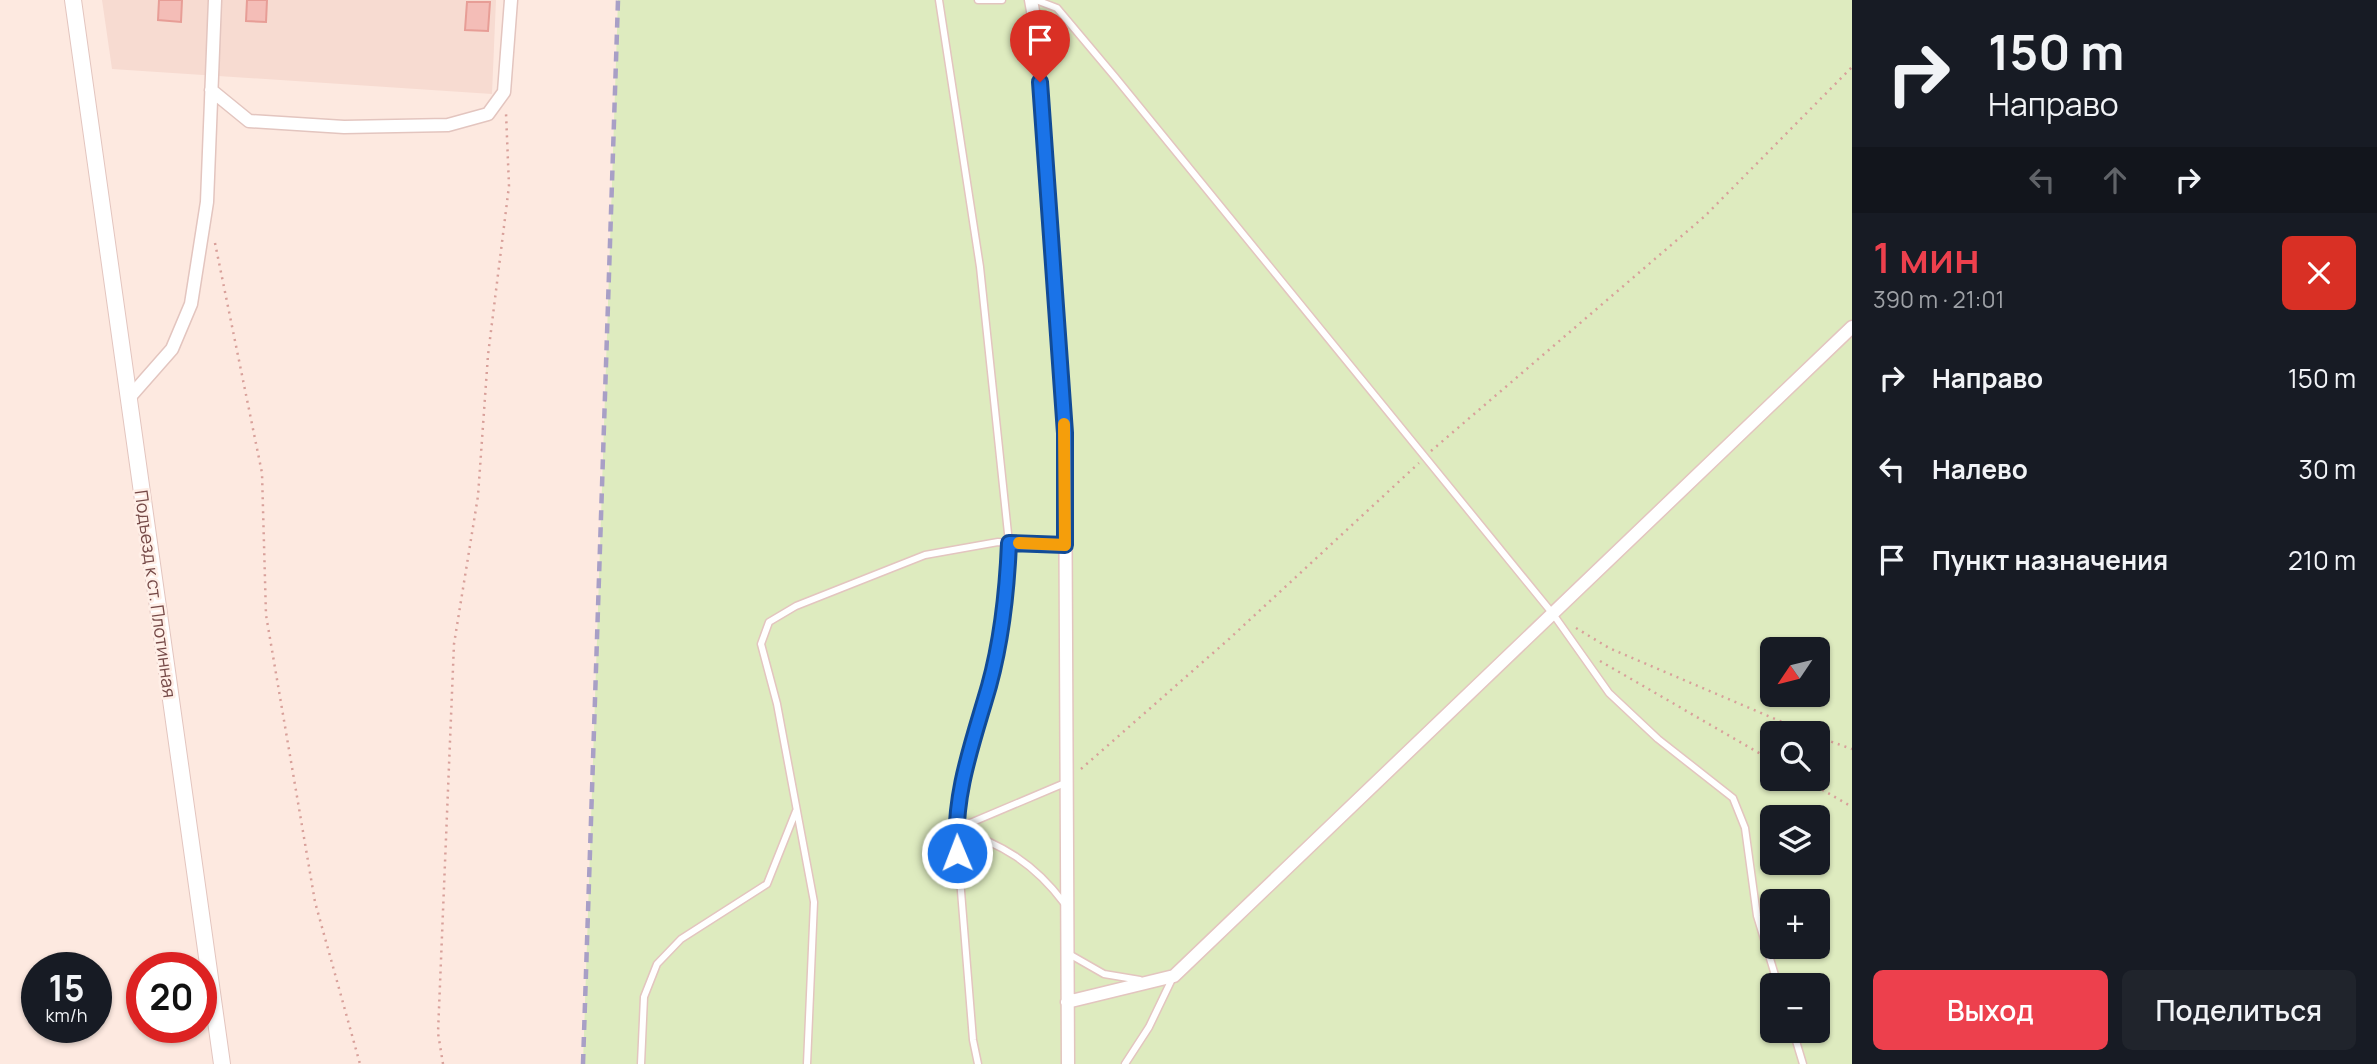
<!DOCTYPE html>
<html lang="ru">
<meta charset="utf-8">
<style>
body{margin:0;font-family:Manrope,sans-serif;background:#20242c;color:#f1f3f6;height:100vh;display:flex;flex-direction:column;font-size:26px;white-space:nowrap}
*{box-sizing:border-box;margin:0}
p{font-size:23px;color:#9ea1a6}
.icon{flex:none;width:38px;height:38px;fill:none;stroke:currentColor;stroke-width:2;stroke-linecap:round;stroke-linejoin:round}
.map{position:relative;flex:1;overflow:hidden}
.details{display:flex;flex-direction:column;background:#171b24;width:525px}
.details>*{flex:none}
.guide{background:#171b24;color:#f1f3f6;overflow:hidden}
.needle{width:46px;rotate:235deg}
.buttons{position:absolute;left:1760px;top:637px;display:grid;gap:14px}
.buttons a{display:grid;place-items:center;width:70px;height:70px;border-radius:10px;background:#171b24;box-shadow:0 2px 5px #0004;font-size:35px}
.speed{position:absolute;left:21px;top:952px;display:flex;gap:14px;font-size:35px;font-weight:700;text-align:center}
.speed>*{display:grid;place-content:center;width:91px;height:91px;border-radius:50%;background:#171b24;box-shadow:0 2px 5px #0004;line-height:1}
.speed small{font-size:18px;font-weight:400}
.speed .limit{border:10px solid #d22;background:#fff;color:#111}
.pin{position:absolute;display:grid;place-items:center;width:60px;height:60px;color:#fff;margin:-72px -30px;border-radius:50% 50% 50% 0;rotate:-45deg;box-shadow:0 0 7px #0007}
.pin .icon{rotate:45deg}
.me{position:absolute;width:77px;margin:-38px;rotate:359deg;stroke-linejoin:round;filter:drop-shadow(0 0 5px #0008)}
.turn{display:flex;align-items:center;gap:24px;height:147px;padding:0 21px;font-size:32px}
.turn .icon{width:91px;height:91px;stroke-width:2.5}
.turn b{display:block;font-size:49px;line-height:60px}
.lanes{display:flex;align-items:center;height:66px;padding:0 21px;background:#0003;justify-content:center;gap:35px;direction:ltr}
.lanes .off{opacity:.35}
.round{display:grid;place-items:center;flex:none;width:74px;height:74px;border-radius:10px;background:#20242c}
.summary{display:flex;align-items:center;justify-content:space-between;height:119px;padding:0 21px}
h1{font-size:42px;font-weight:600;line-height:52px;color:#ed404d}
.primary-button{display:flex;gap:14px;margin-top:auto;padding:14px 21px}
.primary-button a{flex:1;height:80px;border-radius:10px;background:#ed404d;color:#fff;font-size:28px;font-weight:600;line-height:80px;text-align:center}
.primary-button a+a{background:#20242c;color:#f1f3f6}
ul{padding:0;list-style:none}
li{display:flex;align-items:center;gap:21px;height:91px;padding:0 21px}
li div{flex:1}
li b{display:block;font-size:26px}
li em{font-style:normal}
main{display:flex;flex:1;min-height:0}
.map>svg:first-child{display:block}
.residential{fill:#f7dbd1}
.green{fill:#deebbf;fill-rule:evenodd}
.building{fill:#f4bdb7;stroke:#e79d96;stroke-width:2}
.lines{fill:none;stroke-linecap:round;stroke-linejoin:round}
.service-casing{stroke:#e3c5bf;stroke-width:9}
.minor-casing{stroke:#e3c5bf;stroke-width:15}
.tertiary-casing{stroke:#e3c5bf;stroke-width:18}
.path{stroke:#d8a09a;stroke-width:2.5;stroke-dasharray:2 5;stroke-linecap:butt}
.service{stroke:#fff;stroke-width:6}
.minor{stroke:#fff;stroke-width:12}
.tertiary{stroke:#fff;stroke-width:16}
.rail{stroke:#a89fc6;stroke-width:4.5;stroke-dasharray:10 7;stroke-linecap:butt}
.route-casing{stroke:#114b97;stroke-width:18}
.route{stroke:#1a73e8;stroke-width:12}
.slow{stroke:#f59e0b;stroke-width:12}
.labels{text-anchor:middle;stroke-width:5;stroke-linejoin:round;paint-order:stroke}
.street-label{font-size:18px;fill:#754947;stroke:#ffefe7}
</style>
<main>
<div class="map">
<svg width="1852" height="1064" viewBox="0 0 1852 1064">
<rect width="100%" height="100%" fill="#fde9e0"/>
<path class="residential" d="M102 0H496L492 94 112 69Z"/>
<path class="green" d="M618 0H1852V1064H583ZM1773 649H1818V695H1773ZM1773 733H1818V779H1773ZM1773 817H1818V863H1773ZM1773 901H1818V947H1773ZM1773 985H1818V1031H1773Z"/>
<path class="building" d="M159 0H182L181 22 158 20Z
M247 0H267L266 22 246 21Z
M467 2H490L488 31 465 30Z"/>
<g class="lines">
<defs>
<path id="service" d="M939 0 980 267 1009 543 1006 604 989 684 965 761 956 829 973 1040 978 1064
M978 0H1002
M1036 0 1057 8 1115 77 1553 614 1609 693 1658 739 1733 798 1745 828 1757 916 1778 985
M1064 903C1034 863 1002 844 956 829L1065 783
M1069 954 1104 974 1140 980
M1793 1031 1803 1064
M641 1064 644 997 657 964 681 939 767 884 796 811
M807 1064 814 902 777 704 761 644 769 622 796 606 925 555 998 542 1065 545
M1125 1064 1149 1027 1173 977"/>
<path id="minor" d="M1031 0 1036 28 1065 433 1068 1064
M211 90 249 121 344 127 448 125 488 114 504 92 511 0
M128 399 172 349 191 304 207 202 215 0
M1067 1002 1174 976 1852 327"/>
<path id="tertiary" d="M73 0 222 1064"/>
</defs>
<use href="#service" class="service-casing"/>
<use href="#minor" class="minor-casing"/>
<use href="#tertiary" class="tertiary-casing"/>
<path class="path" d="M215 243 262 473 266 615 315 902 360 1064
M1431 451 1705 216 1852 67
M1576 628 1609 648 1808 733
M1600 661 1773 761
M1818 737 1852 749
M1081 769 1229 639 1419 463
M1804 779 1852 807
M443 1064 438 1033 454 644 478 496 488 355 509 186 506 113"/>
<use href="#service" class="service"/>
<use href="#minor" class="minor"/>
<use href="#tertiary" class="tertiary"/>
<path class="rail" d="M583 1064 618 0"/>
</g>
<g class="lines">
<defs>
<path id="route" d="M957 853C953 794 973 742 989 686 1002 639 1007 591 1009 543L1065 545V433L1040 82"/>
</defs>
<use href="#route" class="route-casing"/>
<use href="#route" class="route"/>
<path class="slow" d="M1019 543 1065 545 1064 424"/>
</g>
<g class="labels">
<g class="street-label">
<text transform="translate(155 594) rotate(82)" y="6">Подъезд к ст. Плотинная</text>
</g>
</g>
</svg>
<div class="buttons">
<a><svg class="needle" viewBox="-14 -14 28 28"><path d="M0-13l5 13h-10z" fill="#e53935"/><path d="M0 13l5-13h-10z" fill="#9ea1a6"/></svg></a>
<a><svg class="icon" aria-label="search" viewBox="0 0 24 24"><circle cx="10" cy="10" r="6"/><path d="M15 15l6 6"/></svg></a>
<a><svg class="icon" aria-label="layers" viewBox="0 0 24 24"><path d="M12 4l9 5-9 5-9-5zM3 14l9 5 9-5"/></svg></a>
<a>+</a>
<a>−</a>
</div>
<div class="speed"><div>15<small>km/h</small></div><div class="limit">20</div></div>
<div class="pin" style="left:1040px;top:82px;background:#d93025"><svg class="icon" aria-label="arrive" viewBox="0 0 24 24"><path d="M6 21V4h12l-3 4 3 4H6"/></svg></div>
<svg class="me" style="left:957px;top:853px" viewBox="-20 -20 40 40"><circle r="17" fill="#1a73e8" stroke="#fff" stroke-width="3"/><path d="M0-11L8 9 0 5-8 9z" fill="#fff"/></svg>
</div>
<section class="details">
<div class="guide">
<div class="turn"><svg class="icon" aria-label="right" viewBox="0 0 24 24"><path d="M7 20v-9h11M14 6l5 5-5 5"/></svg><div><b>150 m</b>Направо</div></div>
<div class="lanes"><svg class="icon off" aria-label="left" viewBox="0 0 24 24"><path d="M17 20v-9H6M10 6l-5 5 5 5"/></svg><svg class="icon off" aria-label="ahead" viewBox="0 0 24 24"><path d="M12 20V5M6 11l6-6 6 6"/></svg><svg class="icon" aria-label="right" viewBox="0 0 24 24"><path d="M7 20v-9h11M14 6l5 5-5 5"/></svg></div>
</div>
<div class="summary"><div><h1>1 мин</h1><p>390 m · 21:01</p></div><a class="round" style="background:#d93025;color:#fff"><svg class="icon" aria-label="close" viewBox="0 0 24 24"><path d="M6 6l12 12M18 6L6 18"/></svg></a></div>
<ul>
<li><svg class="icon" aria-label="right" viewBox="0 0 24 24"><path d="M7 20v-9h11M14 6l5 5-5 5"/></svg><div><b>Направо</b></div><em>150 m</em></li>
<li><svg class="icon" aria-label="left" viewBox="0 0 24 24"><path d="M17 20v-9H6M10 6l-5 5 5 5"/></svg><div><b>Налево</b></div><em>30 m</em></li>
<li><svg class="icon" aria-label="arrive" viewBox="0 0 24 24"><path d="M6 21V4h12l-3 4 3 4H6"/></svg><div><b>Пункт назначения</b></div><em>210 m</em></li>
</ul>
<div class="primary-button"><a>Выход</a><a>Поделиться</a></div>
</section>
</main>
